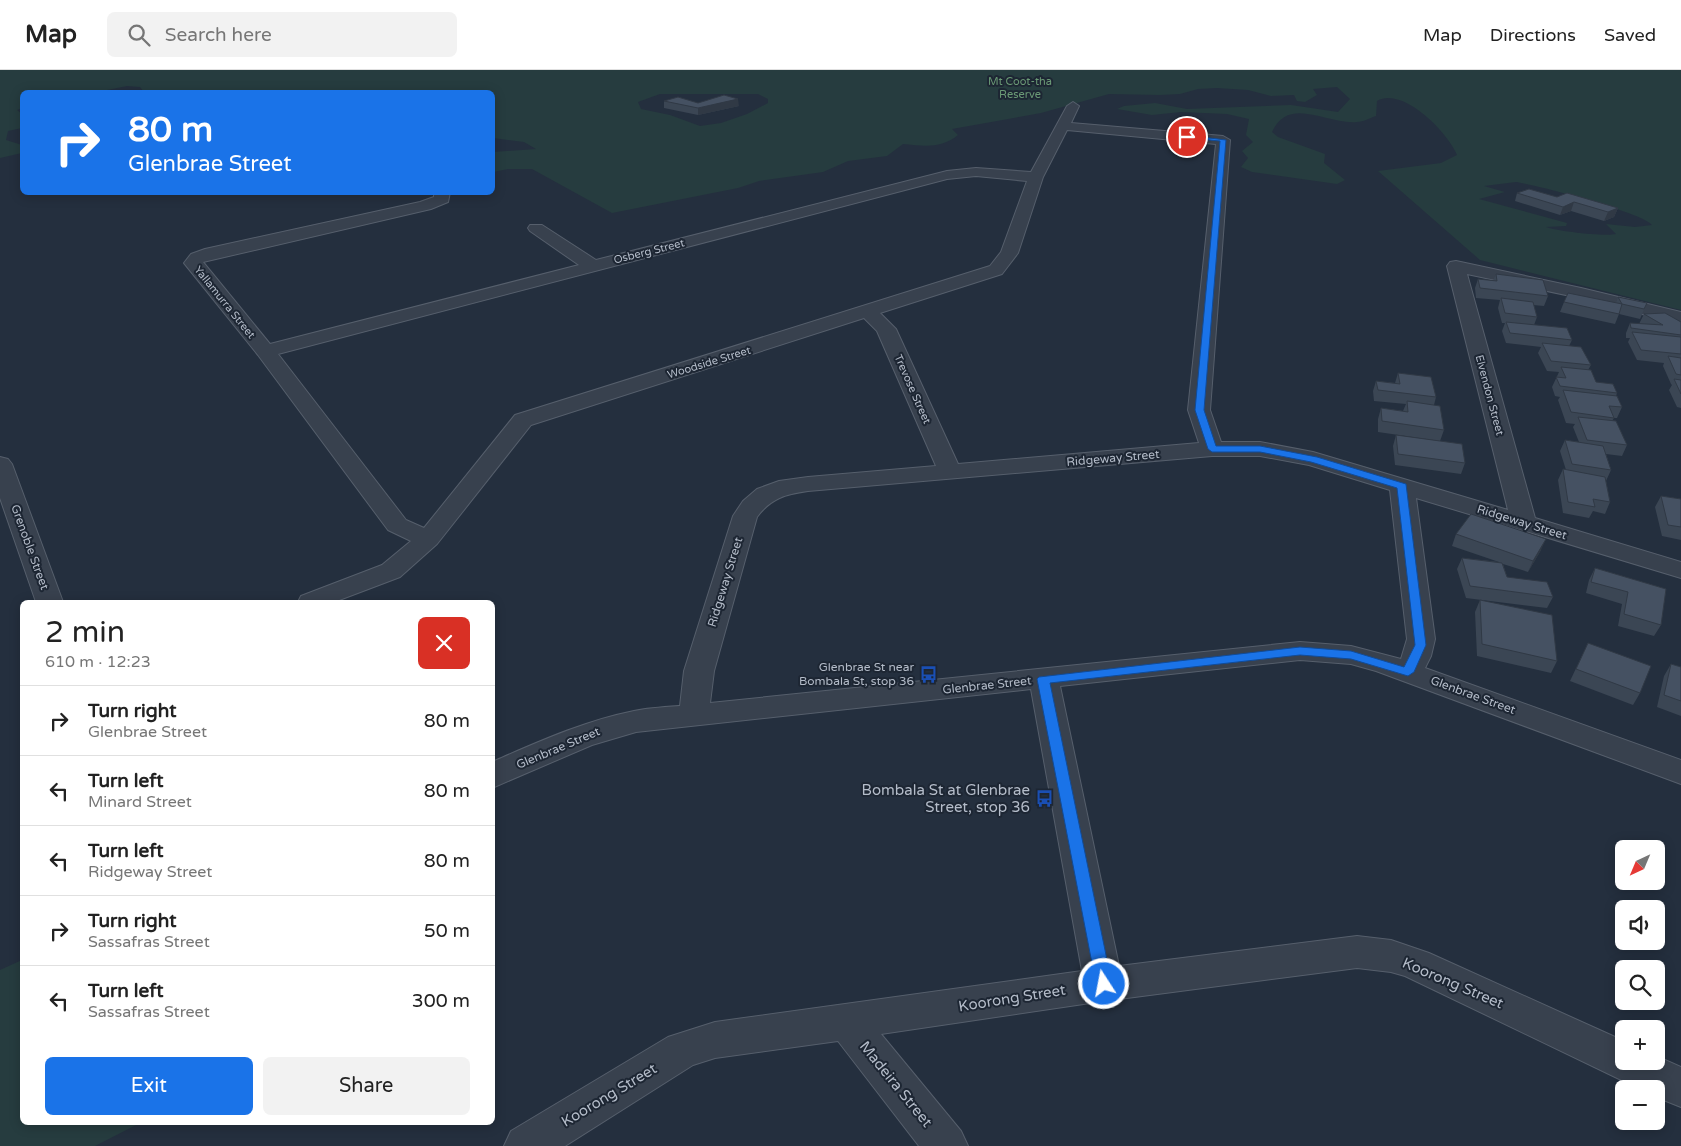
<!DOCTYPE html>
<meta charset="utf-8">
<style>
body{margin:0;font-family:"Varela Round",sans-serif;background:#f2f2f2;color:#222;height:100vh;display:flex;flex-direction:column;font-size:19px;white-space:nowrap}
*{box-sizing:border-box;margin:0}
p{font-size:16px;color:#767676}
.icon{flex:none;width:28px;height:28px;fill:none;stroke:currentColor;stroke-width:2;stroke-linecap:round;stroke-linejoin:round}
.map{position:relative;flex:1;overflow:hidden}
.sheet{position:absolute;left:20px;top:530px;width:475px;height:525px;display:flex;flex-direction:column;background:#fff;border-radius:8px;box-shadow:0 2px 12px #0003}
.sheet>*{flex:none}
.hud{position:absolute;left:20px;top:20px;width:475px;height:105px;border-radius:8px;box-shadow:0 2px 12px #0003;background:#1a73e8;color:#fff;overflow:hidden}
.needle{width:32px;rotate:224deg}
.buttons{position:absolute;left:1615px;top:770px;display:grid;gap:10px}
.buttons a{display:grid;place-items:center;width:50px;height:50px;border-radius:8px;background:#fff;box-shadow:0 2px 12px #0003;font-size:25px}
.pin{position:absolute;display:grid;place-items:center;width:42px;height:42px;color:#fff;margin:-21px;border:2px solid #fff;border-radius:50%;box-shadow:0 1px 5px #0007}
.me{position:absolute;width:55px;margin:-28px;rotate:349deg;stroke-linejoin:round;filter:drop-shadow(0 0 4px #0008)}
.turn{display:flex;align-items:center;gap:18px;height:105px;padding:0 25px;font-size:22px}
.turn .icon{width:65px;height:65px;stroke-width:2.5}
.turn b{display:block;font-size:35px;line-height:42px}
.round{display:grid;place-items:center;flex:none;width:52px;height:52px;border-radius:8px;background:#f2f2f2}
.summary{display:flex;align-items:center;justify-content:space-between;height:85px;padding:0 25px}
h1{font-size:30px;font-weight:600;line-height:38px}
.button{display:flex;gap:10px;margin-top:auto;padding:10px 25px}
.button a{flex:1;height:58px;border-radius:8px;background:#1a73e8;color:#fff;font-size:20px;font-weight:600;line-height:58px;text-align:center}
.button a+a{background:#f2f2f2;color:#222}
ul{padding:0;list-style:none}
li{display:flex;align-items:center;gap:15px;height:70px;padding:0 25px;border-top:1px solid #e0e0e0}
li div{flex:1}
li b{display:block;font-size:19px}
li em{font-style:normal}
header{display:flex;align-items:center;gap:30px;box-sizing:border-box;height:70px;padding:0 25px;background:#fff;border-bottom:1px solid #e0e0e0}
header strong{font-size:24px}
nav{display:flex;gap:28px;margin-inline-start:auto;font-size:18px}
.search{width:350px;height:45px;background:#f2f2f2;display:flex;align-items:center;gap:12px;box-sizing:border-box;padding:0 18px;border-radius:8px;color:#767676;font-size:19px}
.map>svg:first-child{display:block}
.green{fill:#263c3f;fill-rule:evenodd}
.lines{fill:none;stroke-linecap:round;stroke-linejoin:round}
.minor-casing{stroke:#565f6c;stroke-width:2}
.minor{fill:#38414e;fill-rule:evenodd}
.wall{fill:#3b4654}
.shaded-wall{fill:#303945}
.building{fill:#455162;stroke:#303945}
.route{fill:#1a73e8;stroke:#114b97}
.labels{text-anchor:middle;stroke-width:4;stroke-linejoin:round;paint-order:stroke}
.far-park-label{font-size:11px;fill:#6b9a76;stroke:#1d2633}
.far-street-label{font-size:11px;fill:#b4bcc9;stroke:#1d2633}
.street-label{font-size:12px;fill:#b4bcc9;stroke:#1d2633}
.poi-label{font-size:12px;fill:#b4bcc9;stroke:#1d2633;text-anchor:end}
.near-poi-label{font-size:15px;fill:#b4bcc9;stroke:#1d2633;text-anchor:end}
.near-street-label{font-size:15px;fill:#b4bcc9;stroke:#1d2633}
</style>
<header>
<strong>Map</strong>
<div class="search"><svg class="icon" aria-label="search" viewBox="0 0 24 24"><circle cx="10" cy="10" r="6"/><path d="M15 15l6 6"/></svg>Search here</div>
<nav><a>Map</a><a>Directions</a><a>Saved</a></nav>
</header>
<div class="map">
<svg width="1681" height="1076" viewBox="0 0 1681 1076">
<rect width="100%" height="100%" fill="#242f3e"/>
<path class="green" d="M0 0H1681V240L1480 190 1378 101 1441 93 1457 85C1448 63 1403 16 1377 31L1376 46C1370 48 1363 52 1357 52 1327 55 1289 25 1272 62L1278 67 1325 84 1324 93 1345 110 1337 114 1252 102 1241 97 1248 88 1242 81 1253 72 1246 65 1249 49 1227 44 1181 42 1152 45 1117 39 1124 36 1155 33 1187 39 1291 35 1338 42 1350 29 1337 17 1313 19 1317 25 1305 32 1297 31 1294 25 1271 26 1248 20 1217 18 1198 19 1180 24 1160 25 1109 24 1041 43 952 59 958 65C941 79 924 76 903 74L887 86 848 91 823 102 759 111 738 118 612 143 532 99H508L493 102V82L536 79 524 72 493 68 492 22H144L140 17 127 16 97 22H22V38L17 40 22 44V58L8 61 6 70 22 75V83L0 88ZM660 24H758L768 29V33L747 44 721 53 700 56 670 45 641 39 638 32ZM1516 112C1537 115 1644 143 1652 155L1635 157 1606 154 1616 164C1606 167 1556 161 1546 157L1566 156 1567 153 1479 129 1505 122 1484 116Z
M22 890V1052L140 1053 95 1076H0V900Z"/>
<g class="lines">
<defs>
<path id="minor" d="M1073 32 1079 36 1071 53 1223 66 1230 70 1210 340 1221 372H1260L1313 382 1508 440 1447 196 1450 192 1456 191 1581 218 1681 242V254L1580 228 1467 204 1535 448 1681 492V508L1416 428 1435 569 1431 586 1425 598 1681 690V714L1376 601 1351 594 1300 590 1060 616 1119 896 1357 866 1391 870 1429 883 1624 971V991H1656V986L1681 997V1037L1656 1027V1019H1640L1405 906 1391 902 1357 898 1104 931 881 964 961 1061 968 1076H919L838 971 715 988 693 995 565 1076H504L511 1061 668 967 715 952 1082 901 1031 619 636 662 592 675 492 718V692C538 672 584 651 634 641 649 638 665 637 680 636L684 601 733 446 743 431 757 419 779 411 808 407 936 396 877 261 864 248 531 355 437 474 400 507 334 532H298L301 526 382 495 411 471 388 460 258 285 184 193 191 184 205 179 420 132 434 127V122H450L448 132 431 139 203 192 270 274 579 195 530 161 528 158 530 155H542L596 190 947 101 976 98 1031 102 1067 36ZM1067 60 1216 74 1188 340 1199 373 958 394 896 259 880 243 1002 204 1018 183 1043 107ZM976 106 1027 111 1001 182 990 196 515 345 424 458 406 450 278 284 947 109ZM1212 386H1260L1309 395 1390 420 1407 569 1401 589 1351 576 1300 572 710 633 714 601 757 447C771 428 786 424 808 421Z
M0 387 8 389 12 394 63 532H36L0 428Z"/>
</defs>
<use href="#minor" class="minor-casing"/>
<use href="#minor" class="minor"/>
</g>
<path class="wall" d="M664 31 698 33 739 36 698 45 664 38Z
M1517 123 1557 127 1618 138 1614 147 1604 151 1571 141 1560 145 1515 131Z
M1496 204 1548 226 1544 236 1533 235 1537 247 1534 255 1572 270 1569 276 1591 295 1588 300 1596 312 1617 323 1616 326 1622 337 1617 348H1614L1612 351 1627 375 1622 386 1606 384 1611 400 1606 411 1610 432 1605 444 1593 441 1589 448 1563 443 1558 410 1563 399 1566 400 1560 381 1565 370 1579 372 1573 357 1575 354 1566 353 1558 330 1560 327 1555 326 1552 317 1559 302 1547 301 1538 283 1541 277 1506 273 1502 261 1505 253H1502L1498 238 1500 230 1476 228 1475 218 1478 209 1493 211Z
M1618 227 1647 233 1640 249 1619 244 1615 254 1560 242 1564 232 1616 233Z
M1644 244 1681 252V338L1677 337 1669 320 1672 315 1671 314 1663 296 1664 293 1637 290 1628 272 1630 268H1626V263L1630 253 1639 254Z
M1398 303 1436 327 1434 335 1444 360 1440 371 1378 362V349L1381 338 1403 341 1406 334 1374 331 1373 321 1376 311 1395 313Z
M1396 365 1465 393 1461 404 1395 395 1393 376Z
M1661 426 1681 429V470L1662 466 1655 437Z
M1456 464 1541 480 1528 502 1503 494 1507 507 1553 527 1547 538 1466 528 1457 499 1462 488 1499 492 1452 476Z
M1595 498 1666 519 1661 555 1654 566 1618 556 1622 534 1586 523 1589 510Z
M1480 530 1557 591 1551 603 1477 586 1475 542Z
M1588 573 1640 623 1633 635 1570 611Z
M1671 594 1681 597V646L1657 637 1664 606Z"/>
<path class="shaded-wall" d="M738 29 739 36 698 45V38Z
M1574 132 1571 141 1560 145 1563 137Z
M1618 138 1614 147 1604 151 1608 142Z
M1546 469 1541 480 1528 502 1533 491Z"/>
<path class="building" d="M724 25 738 29 698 38 664 31 678 27 698 33Z
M1529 119 1557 127 1567 123 1618 138 1608 142 1574 132 1563 137 1517 123Z
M1496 204 1543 210 1548 226 1480 218 1478 209 1497 211Z
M1568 223 1622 234 1619 244 1564 232Z
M1618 227 1647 233 1644 239 1622 234Z
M1501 228 1533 232 1537 247 1505 243Z
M1665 243 1681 252V265L1631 258 1630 253 1663 255 1644 244Z
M1506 252 1567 258 1572 270 1510 263Z
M1632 262 1681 267V284L1641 280Z
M1542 273 1581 277 1591 295 1551 291Z
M1668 286 1681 288V305L1676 304Z
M1561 297 1591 300 1596 312 1613 314 1617 323 1560 316 1556 307 1566 308Z
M1398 303 1431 307 1436 327 1378 320 1376 311 1400 314Z
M1674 309 1681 310V324Z
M1563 320 1617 326 1622 337 1609 336 1614 348 1571 342Z
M1407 331 1440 336 1444 360 1382 351 1381 338 1408 342Z
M1578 347 1616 351 1627 375 1587 370Z
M1396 365 1462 374 1465 393 1398 384Z
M1565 370 1603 376 1611 400 1572 394Z
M1563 399 1605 407 1610 432 1593 429 1595 437 1568 432Z
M1661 426 1681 429V457L1668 455Z
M1471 444 1546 469 1533 491 1456 464Z
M1462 488 1502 493 1507 507 1547 512 1553 527 1470 516Z
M1595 498 1666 519 1661 555 1624 544 1628 522 1591 512Z
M1480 530 1552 545 1557 591 1482 574Z
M1588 573 1651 596 1640 623 1576 599Z
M1671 594 1681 597V631L1664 625Z"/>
<path class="route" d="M1185 65 1226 70 1204 340 1216 376H1260L1317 387 1406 414 1426 575 1414 602 1408 606 1351 589 1300 585 1050 613 1112 914 1110 919 1104 921 1098 919 1096 914 1037 609 1039 607 1300 577 1351 581 1404 597 1415 575 1397 418 1311 392 1260 382H1212L1208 379 1195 340 1220 71 1187 68Z"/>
<defs>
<symbol id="bus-bare" viewBox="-9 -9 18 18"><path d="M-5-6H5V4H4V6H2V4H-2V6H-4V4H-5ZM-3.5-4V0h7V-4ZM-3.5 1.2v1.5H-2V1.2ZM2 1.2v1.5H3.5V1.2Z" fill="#1a4fb4" stroke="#1d2633" stroke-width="2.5" paint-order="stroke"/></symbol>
</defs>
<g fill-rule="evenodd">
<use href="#bus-bare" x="916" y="592" width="25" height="25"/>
<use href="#bus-bare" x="1032" y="716" width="25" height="25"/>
</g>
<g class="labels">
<g class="far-park-label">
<text x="1020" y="15">Mt Coot-tha<tspan x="1020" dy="13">Reserve</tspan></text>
</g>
<g class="far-street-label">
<text transform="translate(649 181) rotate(-14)" y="4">Osberg Street</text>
<text transform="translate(225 232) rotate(51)" y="4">Yallamurra Street</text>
<text transform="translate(709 292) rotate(-17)" y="4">Woodside Street</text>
<text transform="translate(913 319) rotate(66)" y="4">Trevose Street</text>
<text transform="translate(1490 325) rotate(75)" y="4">Elvendon Street</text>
</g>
<g class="street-label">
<text transform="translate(1113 388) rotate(-5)" y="4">Ridgeway Street</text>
<text transform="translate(1522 452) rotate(17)" y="4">Ridgeway Street</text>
<text transform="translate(30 477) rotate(70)" y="4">Grenoble Street</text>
<text transform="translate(725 512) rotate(-73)" y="4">Ridgeway Street</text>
<text transform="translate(987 615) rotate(-6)" y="4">Glenbrae Street</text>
<text transform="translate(1473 625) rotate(20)" y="4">Glenbrae Street</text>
<text transform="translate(558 678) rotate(-23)" y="4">Glenbrae Street</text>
</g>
<g class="poi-label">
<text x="914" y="601">Glenbrae St near<tspan x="914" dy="14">Bombala St, stop 36</tspan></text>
</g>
<g class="near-poi-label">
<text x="1030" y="725">Bombala St at Glenbrae<tspan x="1030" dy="17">Street, stop 36</tspan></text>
</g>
<g class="near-street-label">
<text transform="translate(1453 913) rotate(23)" y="5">Koorong Street</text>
<text transform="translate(1012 928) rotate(-9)" y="5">Koorong Street</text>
<text transform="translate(896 1014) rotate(51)" y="5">Madeira Street</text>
<text transform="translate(609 1025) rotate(-31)" y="5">Koorong Street</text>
</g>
</g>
</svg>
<div class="buttons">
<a><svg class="needle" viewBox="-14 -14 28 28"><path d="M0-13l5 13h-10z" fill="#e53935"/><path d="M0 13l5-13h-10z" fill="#767676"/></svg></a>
<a><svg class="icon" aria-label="sound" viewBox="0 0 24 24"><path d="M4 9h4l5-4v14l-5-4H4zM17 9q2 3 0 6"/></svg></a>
<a><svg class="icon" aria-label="search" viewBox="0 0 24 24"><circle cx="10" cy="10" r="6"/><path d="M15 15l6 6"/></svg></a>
<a>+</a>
<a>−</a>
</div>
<div class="pin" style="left:1187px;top:67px;background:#d93025"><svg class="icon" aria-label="arrive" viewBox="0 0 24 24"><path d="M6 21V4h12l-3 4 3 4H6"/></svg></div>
<svg class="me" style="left:1104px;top:914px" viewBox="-20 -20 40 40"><circle r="17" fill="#1a73e8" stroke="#fff" stroke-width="3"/><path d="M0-11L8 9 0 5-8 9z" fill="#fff"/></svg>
<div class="hud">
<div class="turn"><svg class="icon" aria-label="right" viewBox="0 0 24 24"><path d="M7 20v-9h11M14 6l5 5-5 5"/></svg><div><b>80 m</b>Glenbrae Street</div></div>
</div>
<section class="sheet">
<div class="summary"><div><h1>2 min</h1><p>610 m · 12:23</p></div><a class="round" style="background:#d93025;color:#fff"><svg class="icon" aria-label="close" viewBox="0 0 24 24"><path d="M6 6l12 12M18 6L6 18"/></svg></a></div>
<ul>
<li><svg class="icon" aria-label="right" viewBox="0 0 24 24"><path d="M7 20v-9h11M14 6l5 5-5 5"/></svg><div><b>Turn right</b><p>Glenbrae Street</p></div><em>80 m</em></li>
<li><svg class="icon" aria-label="left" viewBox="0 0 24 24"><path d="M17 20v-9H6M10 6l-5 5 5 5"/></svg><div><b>Turn left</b><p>Minard Street</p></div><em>80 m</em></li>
<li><svg class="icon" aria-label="left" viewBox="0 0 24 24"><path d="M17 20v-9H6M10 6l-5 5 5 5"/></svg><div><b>Turn left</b><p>Ridgeway Street</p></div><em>80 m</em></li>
<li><svg class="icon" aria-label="right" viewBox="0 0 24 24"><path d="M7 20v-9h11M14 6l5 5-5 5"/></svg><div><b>Turn right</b><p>Sassafras Street</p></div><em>50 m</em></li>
<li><svg class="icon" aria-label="left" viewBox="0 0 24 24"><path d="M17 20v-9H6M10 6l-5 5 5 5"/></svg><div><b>Turn left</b><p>Sassafras Street</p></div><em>300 m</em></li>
</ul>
<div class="button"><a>Exit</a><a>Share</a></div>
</section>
</div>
